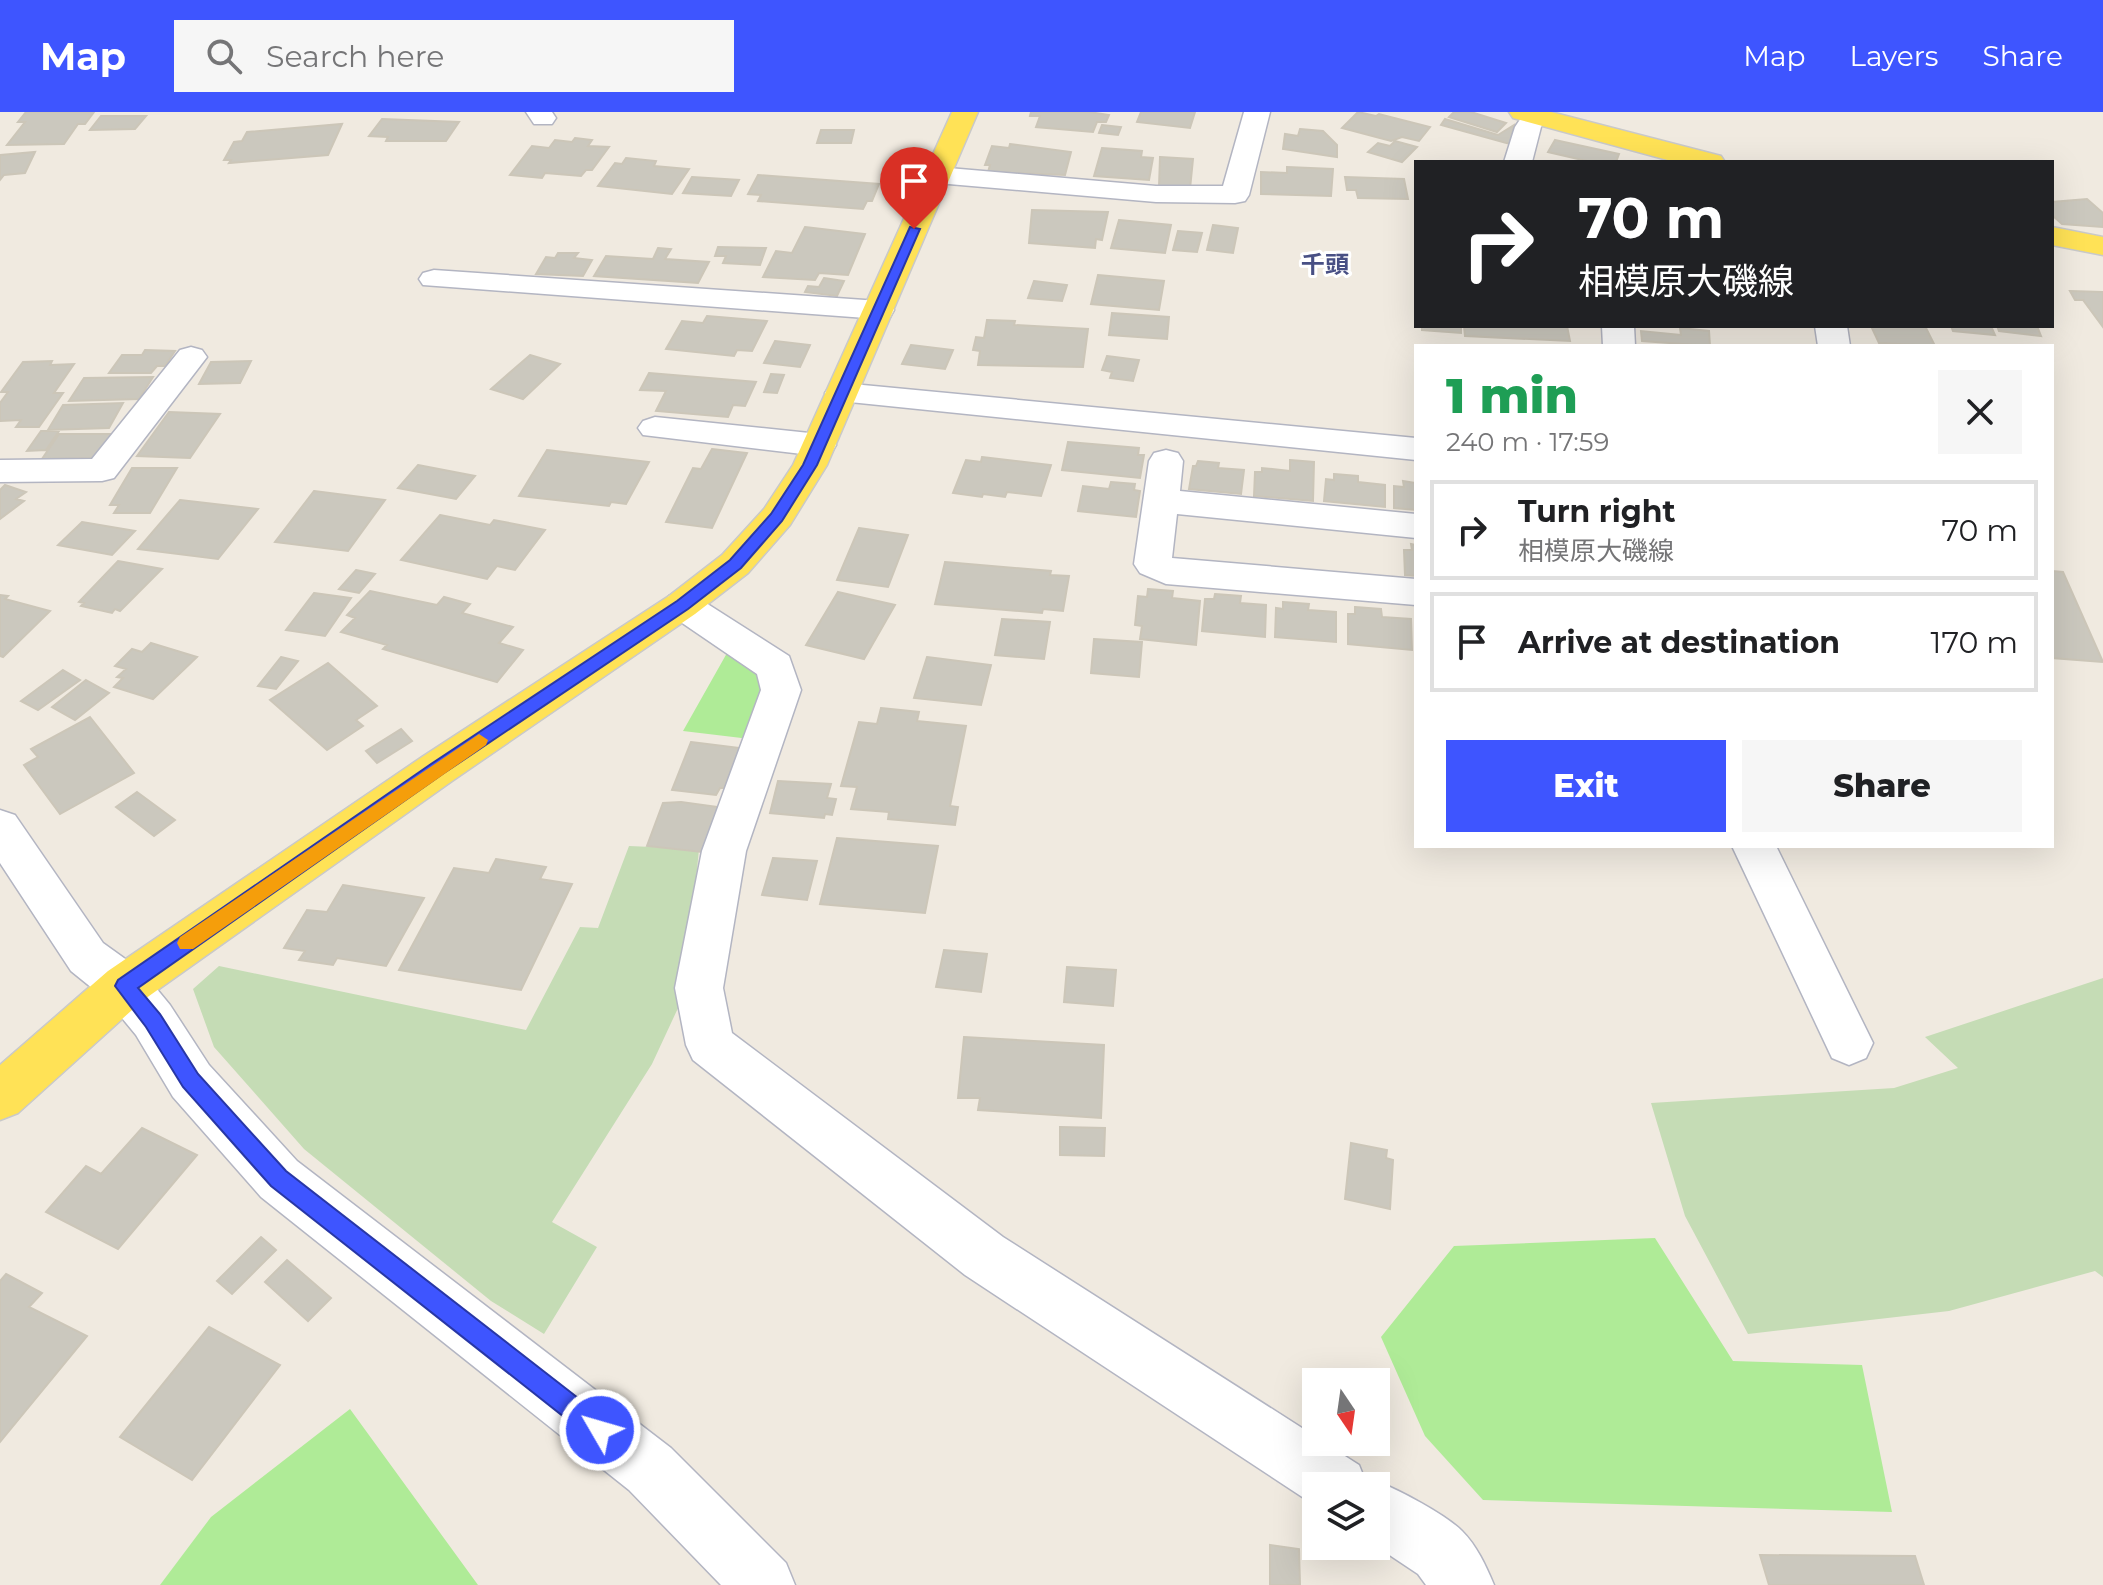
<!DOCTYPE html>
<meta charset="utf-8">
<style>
body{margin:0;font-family:Montserrat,"Noto Sans JP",sans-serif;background:#f6f6f6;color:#202124;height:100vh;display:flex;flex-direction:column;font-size:30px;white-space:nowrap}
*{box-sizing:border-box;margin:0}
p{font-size:26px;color:#757577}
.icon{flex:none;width:44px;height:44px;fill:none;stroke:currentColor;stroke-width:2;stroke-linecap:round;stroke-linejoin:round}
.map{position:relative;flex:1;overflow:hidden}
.sheet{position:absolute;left:1414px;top:232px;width:640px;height:504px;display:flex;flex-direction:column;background:#fff;border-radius:0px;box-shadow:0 8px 32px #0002}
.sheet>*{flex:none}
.guide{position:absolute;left:1414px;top:48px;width:640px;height:168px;border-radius:0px;box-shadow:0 8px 32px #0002;background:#202124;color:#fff;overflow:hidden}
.needle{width:52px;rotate:167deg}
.tools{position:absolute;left:1302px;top:1256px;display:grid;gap:16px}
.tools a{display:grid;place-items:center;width:88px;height:88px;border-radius:0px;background:#fff;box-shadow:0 8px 32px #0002;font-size:40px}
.pin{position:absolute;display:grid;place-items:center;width:68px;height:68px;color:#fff;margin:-82px -34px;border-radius:50% 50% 50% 0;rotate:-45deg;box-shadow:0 0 8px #0007}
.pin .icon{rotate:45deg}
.me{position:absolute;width:88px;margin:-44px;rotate:308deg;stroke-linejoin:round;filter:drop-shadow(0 0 6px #0008)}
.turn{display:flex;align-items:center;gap:28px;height:168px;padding:0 32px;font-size:36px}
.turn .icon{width:104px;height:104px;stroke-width:2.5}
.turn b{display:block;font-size:56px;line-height:68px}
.round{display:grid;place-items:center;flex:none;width:84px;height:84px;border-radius:0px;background:#f6f6f6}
.head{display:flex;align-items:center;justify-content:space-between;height:136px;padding:0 32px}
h1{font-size:48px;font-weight:800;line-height:60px;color:#1e9e55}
.primary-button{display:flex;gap:16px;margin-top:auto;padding:16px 32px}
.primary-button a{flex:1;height:92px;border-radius:0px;background:#3e55ff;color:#fff;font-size:32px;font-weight:800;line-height:92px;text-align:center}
.primary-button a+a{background:#f6f6f6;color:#202124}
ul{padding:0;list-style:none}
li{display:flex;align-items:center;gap:24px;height:100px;margin:0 16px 12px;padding:0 16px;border:4px solid #e0e0e0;border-radius:0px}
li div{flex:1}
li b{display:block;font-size:30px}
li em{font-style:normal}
header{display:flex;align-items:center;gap:48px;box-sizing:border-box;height:112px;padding:0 40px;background:#3e55ff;color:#fff}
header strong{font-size:38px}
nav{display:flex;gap:44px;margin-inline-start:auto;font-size:28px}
.search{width:560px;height:72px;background:#f6f6f6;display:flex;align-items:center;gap:20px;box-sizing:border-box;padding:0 28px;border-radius:0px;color:#757577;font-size:30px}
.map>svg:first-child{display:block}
.green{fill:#afeb97}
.cemetery{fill:#c5dcb5}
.building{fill:#cbc8be;stroke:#ccc6b8;stroke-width:2}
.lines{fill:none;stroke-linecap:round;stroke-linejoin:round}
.minor-casing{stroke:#b3b5c2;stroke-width:3}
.major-casing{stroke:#c9c9c9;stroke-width:3}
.minor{fill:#fff;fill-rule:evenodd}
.major{fill:#ffe256;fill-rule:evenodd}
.route{fill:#3e55ff;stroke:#2837a6;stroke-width:2}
.slow{fill:#f59e0b}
.labels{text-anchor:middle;stroke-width:6;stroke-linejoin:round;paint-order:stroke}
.far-neighbourhood-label{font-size:24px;font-weight:bold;fill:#484f84;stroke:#fff}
</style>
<header>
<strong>Map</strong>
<div class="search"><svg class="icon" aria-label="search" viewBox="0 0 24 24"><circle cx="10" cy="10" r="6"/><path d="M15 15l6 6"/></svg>Search here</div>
<nav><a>Map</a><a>Layers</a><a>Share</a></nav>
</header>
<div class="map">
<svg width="2103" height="1473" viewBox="0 0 2103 1473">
<rect width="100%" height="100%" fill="#f0eae0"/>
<path class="green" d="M727 541 760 559 764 572 750 627 683 619Z
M1655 1126 1733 1249 1862 1253 1892 1400 1483 1388 1425 1324 1381 1225 1454 1134Z
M350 1297 478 1473H160L211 1405Z"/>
<path class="cemetery" d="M629 734 699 737 685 881 652 952 552 1110 597 1135 544 1222 491 1189 304 1037 214 935 193 877 219 854 526 918 580 815 598 816Z
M2103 866V1165L2095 1159 1949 1199 1748 1222 1685 1104 1651 991 1894 976 1958 956 1925 925Z"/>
<path class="building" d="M26 0H94L85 12H78L64 32 7 33 25 10H18Z
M1031 0H1089L1109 3 1106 10H1097L1093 20 1036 15 1040 4H1030Z
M1141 0H1195L1190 16 1137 10Z
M1358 0 1376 4 1379 2 1430 15 1419 29 1402 25 1391 29 1342 16Z
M1454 0H1471L1506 11 1497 20 1449 5Z
M101 4H146L135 17 90 18Z
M382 7 459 10 446 29H386L388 25 369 24Z
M1445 7 1498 23 1514 13 1510 32 1441 13Z
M342 12 328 43 229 51 231 48H224L234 30 242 29 247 20Z
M1102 13 1121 15 1118 23 1099 21Z
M1300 17 1323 19 1337 33V45L1283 37 1285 22 1298 24Z
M821 18H854L851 31H817Z
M575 26 592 28 588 34 609 35 592 58H586L581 64 545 61 542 66 510 63 532 34 549 36 555 28 572 30Z
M1555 28 1619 42 1616 50H1591L1548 40Z
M1395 29 1417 35 1402 50 1368 40 1378 31 1390 34Z
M1010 32 1071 40 1065 63 988 60 990 53H985L992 34 1009 36Z
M1102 36 1142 39 1141 45 1153 46 1149 68 1094 64Z
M35 40 25 61 4 63 0 68V43Z
M1160 45 1193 47 1190 77 1159 75Z
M626 46 656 49 654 54 689 57 672 82 598 74 615 51 622 52Z
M1287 55 1333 57 1331 84 1261 82V60L1287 61Z
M758 63 879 72 872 89H867L863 97 758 89 761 83 748 82Z
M692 65 739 68 731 84 683 81Z
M1345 65 1404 67 1408 87 1358 86 1356 78H1347Z
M2087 87 2103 101V115L2062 112 2052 103V90Z
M1032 98 1108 100 1102 128 1096 127 1095 136 1029 131Z
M1119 108 1171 113 1165 141 1111 136Z
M1213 113 1238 116 1233 141 1207 138Z
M805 115 865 122 848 163 819 161 815 168 763 165 776 139 792 141Z
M1178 119 1202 121 1197 140 1173 138Z
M718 135 766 136 760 153 723 151 726 144H715Z
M658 136 671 137 665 147 709 150 698 171 594 164 606 144 653 147Z
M558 141H578L574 146 592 148 583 164 536 162 546 145 555 146Z
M1098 163 1164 169 1159 198 1091 192Z
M824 166 844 169 837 184 805 180 808 174 819 175Z
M1034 169 1067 173 1062 189 1028 186Z
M2070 179 2103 180V215L2083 188H2075Z
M1112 201 1169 205 1167 227 1109 223Z
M707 204 767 209 752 239 737 238 734 244 666 237 682 209 703 211Z
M987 208 1015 209 1014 213 1088 217 1083 255 978 253 980 239 973 238 976 225 984 226Z
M1422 214H1461V221L1422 218Z
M1464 214H1567L1570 229 1465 224Z
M1871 214H1925L1935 234 1879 231Z
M1951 214H1991L1995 223 1953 219Z
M1997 214H2037L2041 224 1999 219Z
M1680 216 1709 219 1710 234 1642 229 1641 219 1681 223Z
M775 229 810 233 800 255 764 251Z
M911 233 953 238 945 257 902 252Z
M145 238 175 239 165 254H157L151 261H109L122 243H142Z
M530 243 560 252 523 287 491 277Z
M1107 244 1139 248 1133 269 1110 266 1112 260 1102 258Z
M52 249 50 253 74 252 54 281H63L39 315H16L21 308 0 309V291L8 280H1L23 250Z
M251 249 240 271 199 272 211 250Z
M649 261 756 270 745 294 733 293 728 305 656 299 666 279 640 278Z
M771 262 784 263 777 281 764 280Z
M153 265 139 287 69 289 84 266Z
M123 291 109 316 48 318 63 293Z
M169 300 220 302 190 346 137 344Z
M41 319H59L46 338 27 339Z
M59 322H115L99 346 42 347Z
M1068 330 1139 336 1138 343H1144L1140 366 1062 358Z
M712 337 747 341 712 416 666 410 693 356 701 357Z
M547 338 649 350 626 392 611 390 609 394 519 384Z
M982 345 1051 353 1041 384 1007 380 1005 385 983 382 982 385 953 381 966 348 981 350Z
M1290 348 1314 350 1313 389 1254 384 1255 360H1262V356L1290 359Z
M1198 349 1219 351 1218 356 1244 358 1241 382 1189 377 1193 354H1196Z
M418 353 475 364 456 387 398 376Z
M132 356H177L150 401H114L119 393H110Z
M1334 362 1358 364V370L1385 373V395L1324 389 1326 367 1334 368Z
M1403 369 1416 371V398L1394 396V374L1404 375Z
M1111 370 1135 372 1134 378 1140 379 1136 405 1078 399 1083 374 1109 377Z
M5 373 26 380 16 387 24 389 0 407V378Z
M314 379 385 388 348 439 275 430Z
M180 388 258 397 218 447 138 437Z
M440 403 490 413 494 408 545 418 515 458 497 454 487 467 401 448Z
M82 410 135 419 112 443 58 433Z
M859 416 908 423 888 475 837 468Z
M1411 432 1416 433V464L1405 463 1404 438H1412Z
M118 449 162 457 120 499 115 497 112 501 81 494 84 491 79 490Z
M945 450 1051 459 1050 463 1069 464 1063 499 1043 497 1042 501 935 492Z
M356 458 375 462 359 481 339 477Z
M2052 459 2063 460 2103 550 2052 546Z
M1148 477 1173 479 1172 486 1200 489 1196 533 1140 527 1142 514 1135 513 1138 484 1147 485Z
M370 479 437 493 444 485 470 492 462 501 513 515 499 531 523 538 497 570 383 537 387 533 341 520 355 506 347 503Z
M838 480 895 493 864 547 806 533Z
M314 481 351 486 325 524 286 518Z
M1215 482 1241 484 1240 491 1266 493 1265 525 1202 519 1205 487H1214Z
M0 483 8 484 5 487 50 499 3 545 0 544Z
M1283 490 1309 492 1308 498 1336 500V530L1275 525 1276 496 1283 497Z
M1355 495 1381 497 1382 505 1411 507 1412 538 1348 532V502H1355Z
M1002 507 1050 510 1044 547 995 543Z
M1094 527 1142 530 1139 565 1091 561Z
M151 531 197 545 153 587 114 575 123 566 117 565 126 557 115 554 132 537 142 540Z
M281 545 298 549 276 577 258 574Z
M927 545 991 553 981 593 914 586Z
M328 551 377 594 356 608 363 614 327 638 270 588Z
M63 558 80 568 38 598 21 589Z
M86 568 109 581 75 608 52 595Z
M881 596 919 600 917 609 966 614 950 694 958 695 955 713 888 707 889 700 851 697 857 675 841 674 859 610 877 612Z
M90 605 134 661 60 702 24 653 38 645 31 637Z
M401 617 412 629 377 651 366 639Z
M691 630 740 636 724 676H720L716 683 672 678Z
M778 669 831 672 827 686 836 687 832 703 825 702 824 706 770 701Z
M137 680 175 708 154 724 116 695Z
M681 690 718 695 702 740 647 734 663 691Z
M837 726 938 734 925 801 820 792Z
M773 746 817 749 807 788 762 783Z
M496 747 546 755 540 767 572 772 521 878 399 858 454 756 489 761Z
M343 773 424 786 386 854 337 846 333 853 299 848 305 839 284 836 307 798 327 800Z
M944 838 987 842 981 880 936 875Z
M1067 855 1116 858 1113 894 1064 890Z
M964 925 1104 933 1101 1006 978 998 980 986H958Z
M1060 1015 1105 1016 1104 1044 1060 1043Z
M142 1016 197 1043 118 1137 46 1100 86 1054 101 1062Z
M1351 1031 1387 1038 1386 1046 1393 1048 1390 1097 1345 1087Z
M261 1125 276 1138 232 1182 217 1169Z
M287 1148 331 1186 308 1209 265 1170Z
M6 1162 42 1181 29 1195 87 1224 0 1330V1169Z
M209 1215 280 1253 192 1368 120 1325Z
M1270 1433 1299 1437 1300 1473H1270Z
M1760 1443 1915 1444 1924 1473H1769Z"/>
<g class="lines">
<defs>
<path id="minor" d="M526 0H552L556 6 552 12H534Z
M1244 0H1270L1249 83 1245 89 1235 91 1156 90 937 71 927 69 923 63 927 57 937 55 1156 74H1223Z
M1525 0H1545L1548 4 1541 15 1532 50H1504L1515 15Z
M434 158 879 189 890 191 894 198 890 205 879 207 423 173 419 167 423 161Z
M1602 214H1634L1635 234H1603Z
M1815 214H1847L1850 234H1818Z
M191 235 202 238 207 245 114 366 102 369 0 370V348L92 347 180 238Z
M842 271 1416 326V348L830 288 825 281 830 274Z
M655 305 819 322 831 325 836 333 831 341 819 344 643 323 638 316 643 309Z
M1166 338 1178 341 1183 349 1180 379 1416 402V426L1177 402 1172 446 1416 467V493L1166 472 1140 461 1134 452 1149 349 1154 341Z
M682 480 695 484 789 544 801 578 746 739 723 876 732 921 1003 1125 1316 1325V1330H1323L1359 1353 1367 1373 1376 1369C1399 1378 1445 1402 1462 1419 1477 1434 1486 1454 1494 1473H1426L1418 1462 1376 1434V1374H1316V1394L965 1163 693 948 686 933 675 876 702 739 761 578 757 562 669 502 663 493 669 484Z
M0 698 15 703 103 831 142 859 170 893 209 953 297 1049 671 1336 786 1451 795 1473H721L629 1378 261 1085 173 985 136 923 108 889 71 859 0 751Z
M1732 734H1776L1873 931 1866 946 1849 953 1832 946Z"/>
<path id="major" d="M952 0H978L827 353 790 413 748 461 695 502 452 669 142 889 18 1001 0 1008V953L108 859 422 645 669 484 722 443 764 397 793 353Z
M1509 0H1551L1721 44 1725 50H1675L1513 6Z
M2052 115 2103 125V143L2052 133Z"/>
</defs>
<use href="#minor" class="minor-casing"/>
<use href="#major" class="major-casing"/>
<use href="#minor" class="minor"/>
<use href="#major" class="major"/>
</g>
<path class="route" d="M910 115 920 117 817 353 782 409 741 456 688 497 444 661 138 876 160 902 198 962 286 1059 609 1310 612 1318 609 1327 600 1330 592 1327 271 1074 183 975 146 915 115 874 118 868 431 652 677 489 730 448 771 402 803 353Z"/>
<path class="slow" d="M479 622 488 628 486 633 193 837H180L177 831 180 825Z"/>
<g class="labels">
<g class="far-neighbourhood-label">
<text x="1325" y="161">千頭</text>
</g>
</g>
</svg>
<div class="tools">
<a><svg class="needle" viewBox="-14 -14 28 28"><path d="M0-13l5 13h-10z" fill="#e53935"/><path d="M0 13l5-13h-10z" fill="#757577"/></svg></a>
<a><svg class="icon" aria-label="layers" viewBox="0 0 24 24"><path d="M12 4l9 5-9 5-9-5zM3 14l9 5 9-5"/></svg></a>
</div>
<div class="pin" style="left:914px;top:117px;background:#d93025"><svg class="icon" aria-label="arrive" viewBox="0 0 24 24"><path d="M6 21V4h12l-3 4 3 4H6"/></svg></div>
<svg class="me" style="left:600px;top:1318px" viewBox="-20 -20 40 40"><circle r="17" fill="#3e55ff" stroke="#fff" stroke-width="3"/><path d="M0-11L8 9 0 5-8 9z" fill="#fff"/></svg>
<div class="guide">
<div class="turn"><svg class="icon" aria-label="right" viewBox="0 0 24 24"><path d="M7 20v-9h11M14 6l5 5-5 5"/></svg><div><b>70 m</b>相模原大磯線</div></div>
</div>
<section class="sheet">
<div class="head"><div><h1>1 min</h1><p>240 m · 17:59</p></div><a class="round"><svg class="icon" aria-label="close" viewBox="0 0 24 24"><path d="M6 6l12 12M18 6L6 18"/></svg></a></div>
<ul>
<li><svg class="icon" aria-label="right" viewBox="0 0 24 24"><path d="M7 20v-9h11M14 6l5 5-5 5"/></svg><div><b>Turn right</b><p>相模原大磯線</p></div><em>70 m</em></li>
<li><svg class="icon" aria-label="arrive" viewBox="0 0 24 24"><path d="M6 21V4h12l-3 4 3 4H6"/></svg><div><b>Arrive at destination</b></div><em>170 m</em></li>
</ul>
<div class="primary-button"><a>Exit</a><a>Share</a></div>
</section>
</div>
